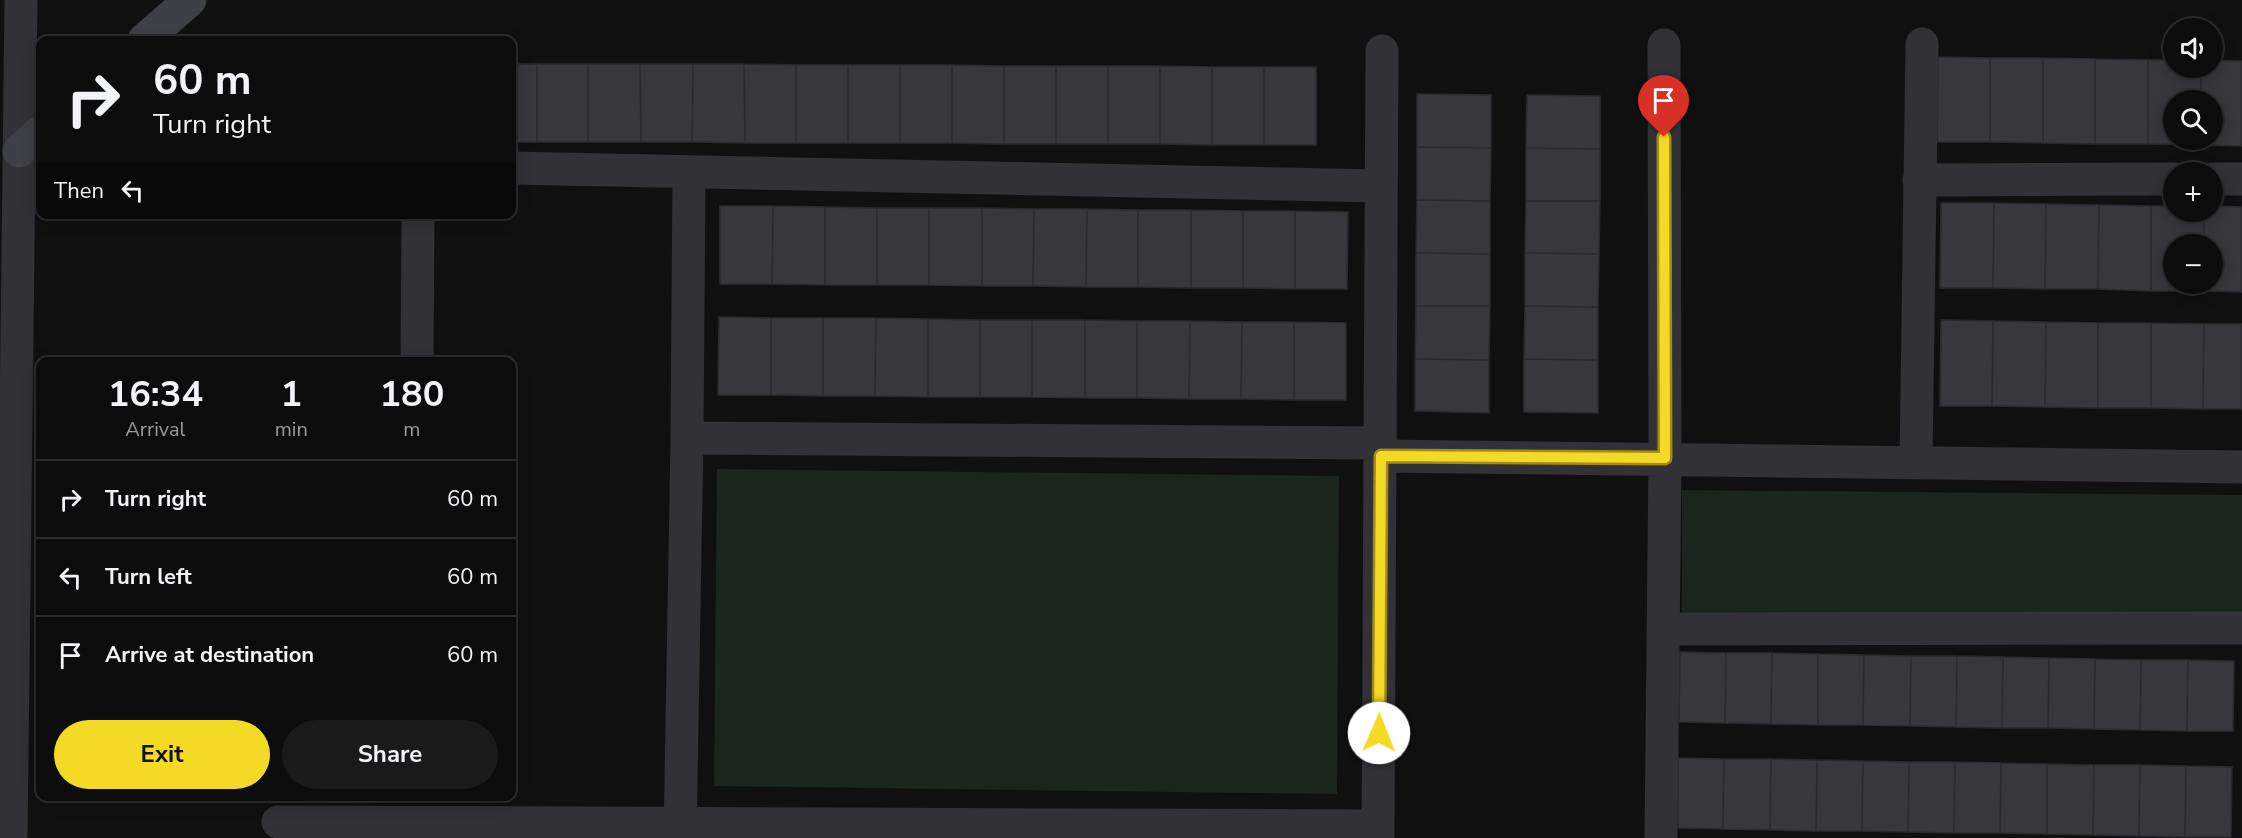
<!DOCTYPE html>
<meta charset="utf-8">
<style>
body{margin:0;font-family:"Nunito Sans",sans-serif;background:#1a1a1b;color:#f1f3f6;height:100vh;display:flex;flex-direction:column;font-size:22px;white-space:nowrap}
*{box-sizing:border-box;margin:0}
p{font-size:20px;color:#9a9b9d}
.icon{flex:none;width:33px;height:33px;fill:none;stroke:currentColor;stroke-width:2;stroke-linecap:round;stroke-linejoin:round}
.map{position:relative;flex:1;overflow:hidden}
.sheet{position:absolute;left:36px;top:357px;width:480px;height:444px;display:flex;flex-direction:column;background:#0c0c0d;border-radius:12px;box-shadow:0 3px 15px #0003,0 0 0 2px #2c2c2e}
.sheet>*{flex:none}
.banner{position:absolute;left:36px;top:36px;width:480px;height:183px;border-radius:12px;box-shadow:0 3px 15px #0003,0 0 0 2px #2c2c2e;background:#0c0c0d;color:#f1f3f6;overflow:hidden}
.tools{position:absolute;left:2163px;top:18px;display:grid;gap:12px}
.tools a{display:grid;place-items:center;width:60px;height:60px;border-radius:50%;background:#0c0c0d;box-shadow:0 3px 15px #0003,0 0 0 2px #2c2c2e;font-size:30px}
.pin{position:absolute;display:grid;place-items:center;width:51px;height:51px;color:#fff;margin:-62px -26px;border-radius:50% 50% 50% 0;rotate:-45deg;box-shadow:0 0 6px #0007}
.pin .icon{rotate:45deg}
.me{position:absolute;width:66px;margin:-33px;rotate:1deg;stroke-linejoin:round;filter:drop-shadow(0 0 4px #0008)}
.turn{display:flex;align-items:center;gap:21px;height:126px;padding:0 18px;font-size:27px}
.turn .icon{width:78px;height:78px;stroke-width:2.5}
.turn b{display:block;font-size:42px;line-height:51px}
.then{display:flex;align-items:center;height:57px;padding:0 18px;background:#0003;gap:12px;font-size:22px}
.eta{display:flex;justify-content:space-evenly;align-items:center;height:102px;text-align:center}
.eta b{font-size:36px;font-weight:700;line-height:42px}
.primary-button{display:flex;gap:12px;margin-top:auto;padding:12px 18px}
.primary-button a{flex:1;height:69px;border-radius:36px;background:#f4d925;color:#111;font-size:24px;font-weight:700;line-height:69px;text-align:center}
.primary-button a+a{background:#1a1a1b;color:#f1f3f6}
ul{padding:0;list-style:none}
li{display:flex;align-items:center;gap:18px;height:78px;padding:0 18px;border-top:2px solid #2c2c2e}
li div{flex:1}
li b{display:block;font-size:22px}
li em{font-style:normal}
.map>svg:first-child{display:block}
.green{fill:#1c241e}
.building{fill:#37373c;stroke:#2b2a2d;stroke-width:1.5}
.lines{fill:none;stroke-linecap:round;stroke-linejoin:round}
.minor{stroke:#313136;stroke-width:33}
.tertiary{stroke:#313136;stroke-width:33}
.secondary{stroke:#3f3f46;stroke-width:33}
.route-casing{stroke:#9f8d18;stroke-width:15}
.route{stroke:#f4d925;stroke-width:10}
</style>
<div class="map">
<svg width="2242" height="838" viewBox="0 0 2242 838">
<rect width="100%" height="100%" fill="#101011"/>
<path class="green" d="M717 469 1339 476 1337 794 714 786Z
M1682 490 2242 495V618L1682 613Z"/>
<path class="building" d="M1938 57 1990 58V142H1937Z
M1990 58H2043V143L1990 142Z
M2043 58 2095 59V144L2043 143Z
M2095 59 2148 60V144H2095Z
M2148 60H2174V68H2201V100H2174V140H2200V145L2148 144Z
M2212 60 2242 61V146L2200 145V140H2212V100H2201V68H2212Z
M512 64H537V142H512Z
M537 64H588V142H537Z
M588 64H640L641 142H588Z
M640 64H693L692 142H641Z
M693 64H744L745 143 692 142Z
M744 64 796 65V143H745Z
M796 65H848V143H796Z
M848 65H900V143H848Z
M900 65H952V143H900Z
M952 65 1004 66V144L952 143Z
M1004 66H1056V144H1004Z
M1056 66H1108V144H1056Z
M1108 66H1160V144H1108Z
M1160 66 1212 67V145L1160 144Z
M1212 67H1264V145H1212Z
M1264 67H1316V145H1264Z
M1417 94 1491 95V148L1417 147Z
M1527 95 1600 96V149L1526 148Z
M1417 147 1491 148 1490 201 1417 200Z
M1526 148 1600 149V201H1526Z
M1417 200 1490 201V254L1416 253Z
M1526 201H1600L1599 254 1525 253Z
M1941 203H1994L1993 288H1940Z
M1994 203 2046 204 2045 289 1993 288Z
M2046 204 2099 205 2098 289H2045Z
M2099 205 2151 206V291L2098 289Z
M720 206H773L772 284H720Z
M773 206 825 207V285L772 284Z
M2151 206H2174V212H2204V244H2174V284H2204V291H2151Z
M2212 206 2242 207V292L2204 291V284H2212V244H2204V212H2212Z
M825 207 877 208V285H825Z
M877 208H929V285H877Z
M929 208H982V286L929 285Z
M982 208 1034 209 1033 286H982Z
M1034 209H1087L1086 287 1033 286Z
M1087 209 1138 210V287H1086Z
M1138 210H1191V288L1138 287Z
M1191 210 1243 211V288H1191Z
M1243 211H1295V289L1243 288Z
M1295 211 1348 212 1347 289H1295Z
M1416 253 1490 254V306H1416Z
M1525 253 1599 254 1598 307 1525 306Z
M1416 306H1490L1489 360 1415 359Z
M1525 306 1598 307V360L1524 359Z
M719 317 771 318V395H718Z
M771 318H823V396L771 395Z
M823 318H876L875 396H823Z
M876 318 928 319V397L875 396Z
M928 319 980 320V397H928Z
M980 320H1032V397H980Z
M1032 320H1085V398L1032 397Z
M1085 320 1137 321V398H1085Z
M1941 320 1993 321 1992 406H1940Z
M1137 321H1190L1189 399 1137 398Z
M1190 321 1242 322 1241 399H1189Z
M1993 321 2046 322 2045 407 1992 406Z
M1242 322H1294V400L1241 399Z
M1294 322 1346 323V400H1294Z
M2046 322 2098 323V408L2045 407Z
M2098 323H2151V408H2098Z
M2151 323 2204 324 2203 409 2151 408Z
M2204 324H2242V409H2203Z
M1415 359 1489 360V413L1415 411Z
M1524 359 1598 360V413L1524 412Z
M1680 652 1726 653 1725 723 1679 722Z
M1726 653H1772L1771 724 1725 723Z
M1772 653 1818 654V725L1771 724Z
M1818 654 1864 655 1863 725H1818Z
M1864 655 1911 656 1910 726 1863 725Z
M1911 656H1957L1956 727 1910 726Z
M1957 656 2003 657 2002 728 1956 727Z
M2003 657 2049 658 2048 728H2002Z
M2049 658 2095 659 2094 729 2048 728Z
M2095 659 2141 660 2140 730 2094 729Z
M2141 660H2188L2187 731 2140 730Z
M2188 660 2234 661 2233 731H2187Z
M1678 758 1724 759 1723 829 1678 828Z
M1724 759H1771L1770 830 1723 829Z
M1771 759 1817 760 1816 831 1770 830Z
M1817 760 1863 761 1862 831H1816Z
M1863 761 1909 762 1908 832 1862 831Z
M1909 762H1955L1954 833 1908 832Z
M1955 762 2001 763 2000 833H1954Z
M2001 763 2047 764V834L2000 833Z
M2047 764 2094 765 2093 835 2047 834Z
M2094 765H2140L2139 836 2093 835Z
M2140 765 2186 766 2185 837 2139 836Z
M2186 766 2232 767 2231 837H2185Z"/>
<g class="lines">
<path class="minor" d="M512 168 1380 186
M2212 179H2242
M1919 180 2174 179
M417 362 418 214
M687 438 1381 443
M1381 456 2242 467
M1916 461 1922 44
M1663 629 2242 628
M278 822 1378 826
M680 838 687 438 689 173
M1378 838 1382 51
M1661 838 1665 458 1664 45"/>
<path class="tertiary" d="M11 838 21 0"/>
<path class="secondary" d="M144 40 190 0
M19 151 40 132"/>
</g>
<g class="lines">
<defs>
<path id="route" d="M1379 733 1381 456 1665 458 1664 137"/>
</defs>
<use href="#route" class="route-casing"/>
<use href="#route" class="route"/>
</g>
</svg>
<div class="tools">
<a><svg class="icon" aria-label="sound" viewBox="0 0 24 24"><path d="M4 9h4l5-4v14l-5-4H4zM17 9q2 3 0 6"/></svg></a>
<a><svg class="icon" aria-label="search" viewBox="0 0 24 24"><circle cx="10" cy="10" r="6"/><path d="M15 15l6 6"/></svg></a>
<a>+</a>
<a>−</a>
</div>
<div class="pin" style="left:1664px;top:137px;background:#d93025"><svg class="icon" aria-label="arrive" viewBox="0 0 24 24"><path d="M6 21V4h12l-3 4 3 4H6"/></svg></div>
<svg class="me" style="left:1379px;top:733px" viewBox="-20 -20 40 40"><circle r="19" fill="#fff"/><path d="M0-13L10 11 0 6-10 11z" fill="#f4d925"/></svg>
<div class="banner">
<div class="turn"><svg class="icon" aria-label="right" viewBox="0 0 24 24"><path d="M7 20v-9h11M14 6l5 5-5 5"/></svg><div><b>60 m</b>Turn right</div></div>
<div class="then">Then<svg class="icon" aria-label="left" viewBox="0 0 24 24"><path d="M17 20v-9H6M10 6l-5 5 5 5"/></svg></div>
</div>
<section class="sheet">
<div class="eta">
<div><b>16:34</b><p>Arrival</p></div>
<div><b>1</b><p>min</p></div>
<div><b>180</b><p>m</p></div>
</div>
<ul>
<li><svg class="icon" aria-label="right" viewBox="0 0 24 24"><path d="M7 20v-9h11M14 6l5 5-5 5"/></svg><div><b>Turn right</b></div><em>60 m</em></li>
<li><svg class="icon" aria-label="left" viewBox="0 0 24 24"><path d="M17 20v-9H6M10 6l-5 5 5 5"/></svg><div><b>Turn left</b></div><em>60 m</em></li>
<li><svg class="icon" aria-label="arrive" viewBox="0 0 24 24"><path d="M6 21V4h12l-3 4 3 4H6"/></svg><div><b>Arrive at destination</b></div><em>60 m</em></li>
</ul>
<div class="primary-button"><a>Exit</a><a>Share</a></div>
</section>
</div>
